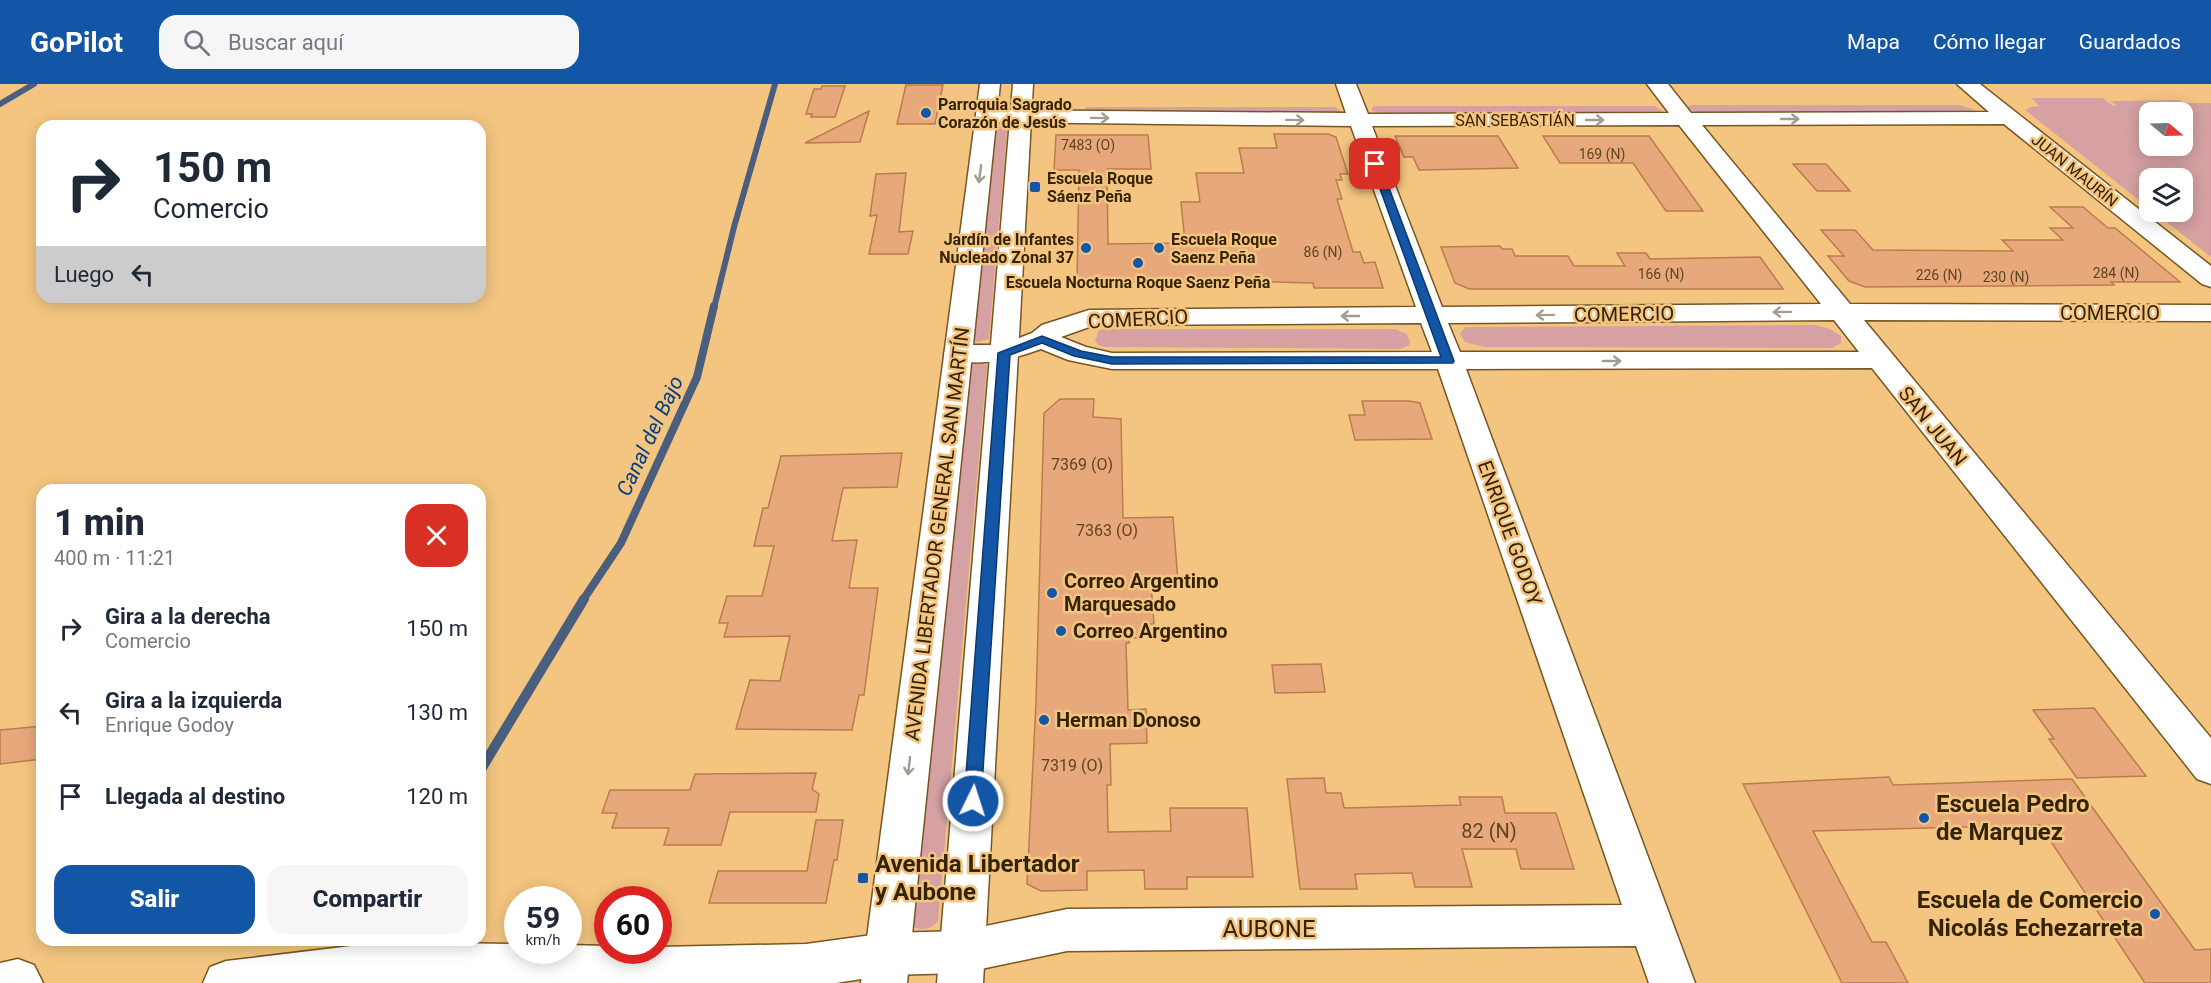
<!DOCTYPE html>
<html lang="es">
<meta charset="utf-8">
<style>
body{margin:0;font-family:Roboto,sans-serif;background:#f6f6f7;color:#1f2937;height:100vh;display:flex;flex-direction:column;font-size:22px;white-space:nowrap}
*{box-sizing:border-box;margin:0}
p{font-size:20px;color:#747a83}
.icon{flex:none;width:33px;height:33px;fill:none;stroke:currentColor;stroke-width:2;stroke-linecap:round;stroke-linejoin:round}
.map{position:relative;flex:1;overflow:hidden}
.details{position:absolute;left:36px;top:400px;width:450px;height:462px;display:flex;flex-direction:column;background:#fff;border-radius:18px;box-shadow:0 3px 15px #0003}
.details>*{flex:none}
.guide{position:absolute;left:36px;top:36px;width:450px;height:183px;border-radius:18px;box-shadow:0 3px 15px #0003;background:#fff;color:#1f2937;overflow:hidden}
.needle{width:39px;rotate:109deg}
.tools{position:absolute;left:2139px;top:18px;display:grid;gap:12px}
.tools a{display:grid;place-items:center;width:54px;height:54px;border-radius:12px;background:#fff;box-shadow:0 3px 15px #0003;font-size:30px}
.speed{position:absolute;left:504px;top:802px;display:flex;gap:12px;font-size:30px;font-weight:700;text-align:center}
.speed>*{display:grid;place-content:center;width:78px;height:78px;border-radius:50%;background:#fff;box-shadow:0 3px 15px #0003;line-height:1}
.speed small{font-size:15px;font-weight:400}
.speed .limit{border:9px solid #d22;background:#fff;color:#111}
.pin{position:absolute;display:grid;place-items:center;width:51px;height:51px;color:#fff;margin:-26px;border-radius:12px;box-shadow:0 3px 9px #0006}
.me{position:absolute;width:66px;margin:-33px;rotate:4deg;stroke-linejoin:round;filter:drop-shadow(0 0 4px #0008)}
.turn{display:flex;align-items:center;gap:21px;height:126px;padding:0 18px;font-size:27px}
.turn .icon{width:78px;height:78px;stroke-width:2.5}
.turn b{display:block;font-size:42px;line-height:51px}
.then{display:flex;align-items:center;height:57px;padding:0 18px;background:#0003;gap:12px;font-size:22px}
.round{display:grid;place-items:center;flex:none;width:63px;height:63px;border-radius:18px;background:#f6f6f7}
.headline{display:flex;align-items:center;justify-content:space-between;height:102px;padding:0 18px}
h1{font-size:36px;font-weight:800;line-height:45px}
.primary-button{display:flex;gap:12px;margin-top:auto;padding:12px 18px}
.primary-button a{flex:1;height:69px;border-radius:18px;background:#1456a6;color:#fff;font-size:24px;font-weight:800;line-height:69px;text-align:center}
.primary-button a+a{background:#f6f6f7;color:#1f2937}
ul{padding:0;list-style:none}
li{display:flex;align-items:center;gap:18px;height:84px;padding:0 18px}
li div{flex:1}
li b{display:block;font-size:22px}
li em{font-style:normal}
header{display:flex;align-items:center;gap:36px;box-sizing:border-box;height:84px;padding:0 30px;background:#1456a6;color:#fff}
header strong{font-size:28px}
nav{display:flex;gap:33px;margin-inline-start:auto;font-size:21px}
.search{width:420px;height:54px;background:#f6f6f7;display:flex;align-items:center;gap:15px;box-sizing:border-box;padding:0 21px;border-radius:18px;color:#747a83;font-size:22px}
.map>svg:first-child{display:block}
.green{fill:#d5a1a2;fill-rule:evenodd}
.lines{fill:none;stroke-linecap:round;stroke-linejoin:round}
.stream-far2{stroke:#495f7d;stroke-width:6}
.stream-far1{stroke:#495f7d;stroke-width:8}
.stream{stroke:#495f7d;stroke-width:10}
.building{fill:#e7a87b;stroke:#bc7c4d;stroke-width:1.5}
.street-casing{stroke:#775622;stroke-width:3}
.primary-casing{stroke:#775622;stroke-width:3}
.street{fill:#fff;fill-rule:evenodd}
.primary{fill:#fff;fill-rule:evenodd}
.oneway{stroke:#a49c8e}
.route{fill:#1456a6;stroke:#0d386c;stroke-width:1.5}
.poi-dot{fill:#1456a6;stroke:#f4c580;stroke-width:2}
.labels{text-anchor:middle;stroke-width:5;stroke-linejoin:round;paint-order:stroke}
.far-number-label{font-size:14px;fill:#624422}
.far-poi-label{font-size:16px;font-weight:bold;fill:#352305;stroke:#f4c580;text-anchor:start}
.far-street-label{font-size:16px;fill:#352305;stroke:#f4c580}
.number-label{font-size:16px;fill:#624422}
.street-label{font-size:20px;fill:#352305;stroke:#f4c580}
.poi-label{font-size:20px;font-weight:bold;fill:#352305;stroke:#f4c580;text-anchor:start}
.near-number-label{font-size:20px;fill:#624422}
.water-label{font-size:21px;font-style:italic;fill:#064083;stroke:#f4c580}
.near-poi-label{font-size:24px;font-weight:bold;fill:#352305;stroke:#f4c580;text-anchor:start}
.near-street-label{font-size:24px;fill:#352305;stroke:#f4c580}
</style>
<header>
<strong>GoPilot</strong>
<div class="search"><svg class="icon" aria-label="search" viewBox="0 0 24 24"><circle cx="10" cy="10" r="6"/><path d="M15 15l6 6"/></svg>Buscar aquí</div>
<nav><a>Mapa</a><a>Cómo llegar</a><a>Guardados</a></nav>
</header>
<div class="map">
<svg width="2211" height="899" viewBox="0 0 2211 899">
<rect width="100%" height="100%" fill="#f4c580"/>
<path class="green" d="M2031 14H2103L2113 22H2117L2110 17 2180 16 2184 19H2211V173L2154 128H2182V94H2150L2149 124 2025 26 2031 23 2040 22ZM2150 28H2182V62H2150Z
M1693 21H1960L1975 26 1971 28 1703 29 1688 25V22Z
M1378 22H1654L1663 27 1659 30 1385 29 1372 27V23Z
M1086 23H1335L1341 27V29L1084 28Z
M1008 37 989 255 978 258 972 255 995 38Z
M1815 241 1830 245 1841 252V259L1832 264 1484 263 1465 258 1460 250 1465 243Z
M1106 245H1395L1407 250 1410 258 1409 261 1401 265 1107 263 1100 262 1095 257 1099 246Z
M981 279 987 281 938 837C931 845 922 848 912 842L969 282Z"/>
<g class="lines">
<path class="stream-far2" d="M0 20 34 0
M714 224 734 143 775 0"/>
<path class="stream-far1" d="M583 516 621 459 697 293 714 222"/>
<path class="stream" d="M480 687 584 515"/>
</g>
<path class="building" d="M906 1H943L935 40H897Z
M822 2H845L835 33H811L812 30H806L814 5H821Z
M869 27 860 58 805 59Z
M1274 50H1328L1336 53 1348 90H1340L1342 96H1336L1342 115H1337L1353 168H1360L1364 179 1375 178 1383 204H1314L1313 199 1274 198H1077L1079 86H1054L1056 51H1148L1151 85H1107L1108 160 1185 159 1181 118H1200L1196 89H1244L1239 64H1277Z
M1395 52H1498L1518 84 1419 86 1413 73H1404Z
M1543 52H1649L1703 127H1666L1633 79H1560Z
M1793 80H1826L1850 107H1817Z
M906 89 899 148 913 147 908 170H869L877 131 870 132 876 90Z
M2050 123H2083L2108 144H2115L2180 198H2111L2114 201 1865 203 1849 197 1828 172H1844L1821 146H1855L1873 166 2013 167 2002 156H2063L2050 144H2073Z
M1500 162 1502 165H1512L1515 172H1568L1574 182H1625L1617 169H1646L1650 175 1760 173 1783 205H1469L1455 199 1441 163Z
M1060 315H1094L1093 333 1121 335 1123 434 1173 433 1178 498 1151 499 1154 540H1142V554H1128L1129 559H1126L1128 626 1146 625 1147 659 1110 660 1111 701H1107L1108 748 1171 747 1170 724H1247L1253 793H1187V805H1145L1144 786 1087 787V806L1041 807 1027 800 1036 618 1044 329Z
M1362 317H1409L1420 319 1432 355 1355 356 1349 331H1365Z
M902 369 897 403 843 404 832 457 857 456 849 504H878L864 611H859L852 646 736 645 750 596 780 597 790 552 724 553 728 539H719L727 512H762L774 462H754L763 424H768L781 372Z
M1321 580 1325 608 1275 609 1272 581Z
M2094 624 2146 692 2077 694 2049 655H2054L2033 626Z
M42 642V675L0 680V646Z
M816 689 812 705 819 710 816 728H730L721 761H664L669 744H612L617 729H602L610 706H690L695 690Z
M1889 693 1893 701 2072 695 2195 866 2211 865V899H2145L2040 741 1813 747 1872 858H1886L1908 899H1842L1743 700Z
M1324 694 1326 709H1341L1344 724 1461 721 1459 713H1502L1505 729H1556L1574 785H1521L1516 765H1462L1472 803H1415L1412 789 1355 790 1357 805H1300L1287 695Z
M816 736H843L837 776H834L826 819H709L718 787H807Z"/>
<g class="lines">
<defs>
<path id="street" d="M1336 0H1356L1368 30 1669 29 1647 0H1668L1691 29 1989 28 1957 0H1980L2211 182V203L2202 200 2004 40 1702 41 1850 220 2211 221V237L1864 236 2211 654V700L2197 695 1872 284 1466 285 1695 899H1649L1636 862 1067 867 962 889 887 891 836 899H203L210 883 226 877 384 858 518 860V867H568V861L608 862V867H658V863L806 860 887 849 962 847 1067 825 1622 821 1438 285H1112L1068 276 1041 265C1011 276 980 283 948 275L944 269 948 263 958 261H1001L1032 249 1042 241 1089 226 1416 223 1351 42 987 38 980 36 976 32 980 28 987 26 1346 29ZM1679 41 1821 220 1442 223 1372 42ZM1834 236 1859 268H1460L1448 239ZM1421 239 1432 268 1112 269 1086 263 1061 253 1092 242 1112 241Z
M18 875 34 881 43 899H0V879Z"/>
<path id="primary" d="M980 0H1000L907 899H861Z
M1013 0H1033L983 899H937Z"/>
</defs>
<use href="#street" class="street-casing"/>
<use href="#primary" class="primary-casing"/>
<use href="#street" class="street"/>
<use href="#primary" class="primary"/>
</g>
<defs><path id="oneway-shaft" d="M-6 0H5M1.5-3L5.5 0L1.5 3" fill="none" stroke-width="1.6" stroke-linecap="round" stroke-linejoin="round" transform="scale(1.5)"/></defs>
<g class="oneway">
<use href="#oneway-shaft" transform="translate(1100 34) rotate(1)"/>
<use href="#oneway-shaft" transform="translate(1790 35)"/>
<use href="#oneway-shaft" transform="translate(1295 36) rotate(1)"/>
<use href="#oneway-shaft" transform="translate(1595 36)"/>
<use href="#oneway-shaft" transform="translate(980 90) rotate(97)"/>
<use href="#oneway-shaft" transform="translate(1782 228) rotate(179)"/>
<use href="#oneway-shaft" transform="translate(1545 231) rotate(179)"/>
<use href="#oneway-shaft" transform="translate(1350 232) rotate(180)"/>
<use href="#oneway-shaft" transform="translate(1612 277)"/>
<use href="#oneway-shaft" transform="translate(909 682) rotate(97)"/>
</g>
<path class="route" d="M1375 77 1380 80 1454 277 1453 279 1112 280 1074 272 1042 259 1010 271 981 717 979 722 973 724 967 722 964 717 998 269 1042 252 1081 267 1112 273H1441L1371 80Z"/>
<g class="poi-dot">
<circle cx="926" cy="29" r="6"/>
<rect x="1029" y="97" width="12" height="12" rx="3"/>
<circle cx="1086" cy="164" r="6"/>
<circle cx="1159" cy="164" r="6"/>
<circle cx="1138" cy="179" r="6"/>
<circle cx="1052" cy="509" r="6"/>
<circle cx="1061" cy="547" r="6"/>
<circle cx="1044" cy="636" r="6"/>
<circle cx="1924" cy="734" r="6"/>
<rect x="857" y="788" width="12" height="12" rx="3"/>
<circle cx="2155" cy="830" r="6"/>
</g>
<g class="labels">
<g class="far-number-label">
<text x="1088" y="66">7483 (O)</text>
<text x="1602" y="75">169 (N)</text>
<text x="1323" y="173">86 (N)</text>
<text x="2116" y="194">284 (N)</text>
<text x="1661" y="195">166 (N)</text>
<text x="1939" y="196">226 (N)</text>
<text x="2006" y="198">230 (N)</text>
</g>
<g class="far-poi-label">
<text x="938" y="26">Parroquia Sagrado<tspan x="938" dy="18">Corazón de Jesús</tspan></text>
<text x="1047" y="100">Escuela Roque<tspan x="1047" dy="18">Sáenz Peña</tspan></text>
<text x="1074" y="161" text-anchor="end">Jardín de Infantes<tspan x="1074" dy="18">Nucleado Zonal 37</tspan></text>
<text x="1171" y="161">Escuela Roque<tspan x="1171" dy="18">Saenz Peña</tspan></text>
<text x="1138" y="204" text-anchor="middle">Escuela Nocturna Roque Saenz Peña</text>
</g>
<g class="far-street-label">
<text x="1515" y="42">SAN SEBASTIÁN</text>
<text transform="translate(2075 86) rotate(39)" y="6">JUAN MAURÍN</text>
</g>
<g class="number-label">
<text x="1082" y="386">7369 (O)</text>
<text x="1107" y="452">7363 (O)</text>
<text x="1072" y="687">7319 (O)</text>
</g>
<g class="street-label">
<text x="2110" y="236">COMERCIO</text>
<text transform="translate(1624 230) rotate(-1)" y="7">COMERCIO</text>
<text transform="translate(1138 235) rotate(-3)" y="7">COMERCIO</text>
<text transform="translate(1933 342) rotate(51)" y="7">SAN JUAN</text>
<text transform="translate(1510 449) rotate(70)" y="7">ENRIQUE GODOY</text>
<text transform="translate(937 450) rotate(-83)" y="7">AVENIDA LIBERTADOR GENERAL SAN MARTÍN</text>
</g>
<g class="poi-label">
<text x="1064" y="504">Correo Argentino<tspan x="1064" dy="23">Marquesado</tspan></text>
<text x="1073" y="554">Correo Argentino</text>
<text x="1056" y="643">Herman Donoso</text>
</g>
<g class="near-number-label">
<text x="1489" y="754">82 (N)</text>
</g>
<g class="water-label">
<text transform="translate(650 352) rotate(-65)" y="7">Canal del Bajo</text>
</g>
<g class="near-poi-label">
<text x="1936" y="728">Escuela Pedro<tspan x="1936" dy="28">de Marquez</tspan></text>
<text x="875" y="788">Avenida Libertador<tspan x="875" dy="28">y Aubone</tspan></text>
<text x="2143" y="824" text-anchor="end">Escuela de Comercio<tspan x="2143" dy="28">Nicolás Echezarreta</tspan></text>
</g>
<g class="near-street-label">
<text x="1269" y="853">AUBONE</text>
</g>
</g>
</svg>
<div class="tools">
<a><svg class="needle" viewBox="-14 -14 28 28"><path d="M0-13l5 13h-10z" fill="#e53935"/><path d="M0 13l5-13h-10z" fill="#747a83"/></svg></a>
<a><svg class="icon" aria-label="layers" viewBox="0 0 24 24"><path d="M12 4l9 5-9 5-9-5zM3 14l9 5 9-5"/></svg></a>
</div>
<div class="speed"><div>59<small>km/h</small></div><div class="limit">60</div></div>
<div class="pin" style="left:1375px;top:80px;background:#d93025"><svg class="icon" aria-label="arrive" viewBox="0 0 24 24"><path d="M6 21V4h12l-3 4 3 4H6"/></svg></div>
<svg class="me" style="left:973px;top:717px" viewBox="-20 -20 40 40"><circle r="17" fill="#1456a6" stroke="#fff" stroke-width="3"/><path d="M0-11L8 9 0 5-8 9z" fill="#fff"/></svg>
<div class="guide">
<div class="turn"><svg class="icon" aria-label="right" viewBox="0 0 24 24"><path d="M7 20v-9h11M14 6l5 5-5 5"/></svg><div><b>150 m</b>Comercio</div></div>
<div class="then">Luego<svg class="icon" aria-label="left" viewBox="0 0 24 24"><path d="M17 20v-9H6M10 6l-5 5 5 5"/></svg></div>
</div>
<section class="details">
<div class="headline"><div><h1>1 min</h1><p>400 m · 11:21</p></div><a class="round" style="background:#d93025;color:#fff"><svg class="icon" aria-label="close" viewBox="0 0 24 24"><path d="M6 6l12 12M18 6L6 18"/></svg></a></div>
<ul>
<li><svg class="icon" aria-label="right" viewBox="0 0 24 24"><path d="M7 20v-9h11M14 6l5 5-5 5"/></svg><div><b>Gira a la derecha</b><p>Comercio</p></div><em>150 m</em></li>
<li><svg class="icon" aria-label="left" viewBox="0 0 24 24"><path d="M17 20v-9H6M10 6l-5 5 5 5"/></svg><div><b>Gira a la izquierda</b><p>Enrique Godoy</p></div><em>130 m</em></li>
<li><svg class="icon" aria-label="arrive" viewBox="0 0 24 24"><path d="M6 21V4h12l-3 4 3 4H6"/></svg><div><b>Llegada al destino</b></div><em>120 m</em></li>
</ul>
<div class="primary-button"><a>Salir</a><a>Compartir</a></div>
</section>
</div>
